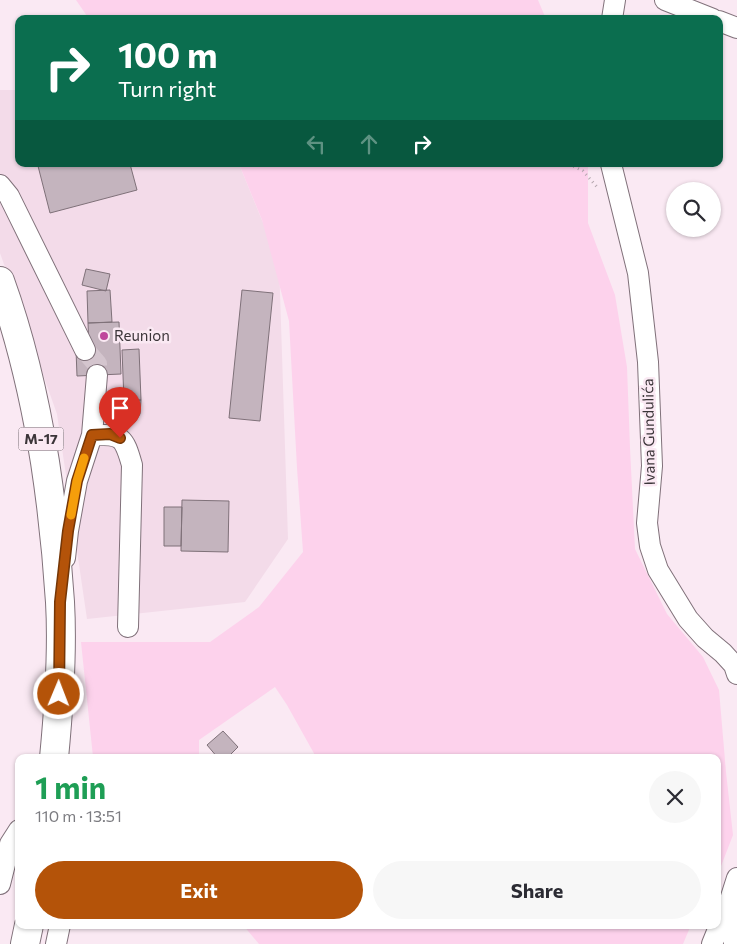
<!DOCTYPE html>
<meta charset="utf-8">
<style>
body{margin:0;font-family:Commissioner,sans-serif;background:#f7f7f7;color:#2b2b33;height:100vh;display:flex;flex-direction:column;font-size:19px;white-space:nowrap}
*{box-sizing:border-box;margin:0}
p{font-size:16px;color:#7c7c81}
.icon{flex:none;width:28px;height:28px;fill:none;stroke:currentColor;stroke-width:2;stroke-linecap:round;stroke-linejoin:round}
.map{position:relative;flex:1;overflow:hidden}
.panel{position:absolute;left:15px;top:754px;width:706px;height:175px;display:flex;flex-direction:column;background:#fff;border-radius:10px;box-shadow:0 1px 4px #0004}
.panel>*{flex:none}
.banner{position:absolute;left:15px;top:15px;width:708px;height:152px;border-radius:10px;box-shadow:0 1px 4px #0004;background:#0b6e4f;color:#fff;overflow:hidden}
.fabs{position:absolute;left:666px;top:182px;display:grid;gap:10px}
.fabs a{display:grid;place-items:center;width:55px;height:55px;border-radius:50%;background:#fff;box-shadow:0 1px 4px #0004;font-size:25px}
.pin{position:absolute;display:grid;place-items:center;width:42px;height:42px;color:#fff;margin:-51px -21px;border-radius:50% 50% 50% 0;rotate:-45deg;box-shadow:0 0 5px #0007}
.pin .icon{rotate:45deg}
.me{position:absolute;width:55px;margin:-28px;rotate:1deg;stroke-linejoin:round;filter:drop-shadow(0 0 4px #0008)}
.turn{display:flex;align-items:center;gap:18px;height:105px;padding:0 20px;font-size:22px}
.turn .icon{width:65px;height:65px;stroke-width:2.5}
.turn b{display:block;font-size:35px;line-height:42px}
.lanes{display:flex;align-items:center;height:48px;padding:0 20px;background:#0003;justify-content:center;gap:25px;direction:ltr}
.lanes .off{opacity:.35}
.round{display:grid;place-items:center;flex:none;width:52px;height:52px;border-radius:26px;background:#f7f7f7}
.head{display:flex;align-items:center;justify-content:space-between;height:85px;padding:0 20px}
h1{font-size:30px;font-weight:700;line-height:38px;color:#1e9e55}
.primary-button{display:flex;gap:10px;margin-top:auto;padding:10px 20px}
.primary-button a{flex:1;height:58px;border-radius:30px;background:#b45309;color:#fff;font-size:20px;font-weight:700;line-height:58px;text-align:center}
.primary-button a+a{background:#f7f7f7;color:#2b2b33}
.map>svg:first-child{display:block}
.built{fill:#f3dbe9}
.green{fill:#fdd2ec}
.building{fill:#c4b4be;stroke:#7f7179}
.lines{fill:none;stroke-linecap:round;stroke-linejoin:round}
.minor-tunnel{stroke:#d4c5ce;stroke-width:20;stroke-dasharray:20 10;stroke-linecap:butt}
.minor-casing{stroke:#80717a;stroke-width:22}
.highway-casing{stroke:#80717a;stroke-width:30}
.path{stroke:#b4a7ae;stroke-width:3;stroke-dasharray:1 4;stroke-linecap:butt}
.minor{stroke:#fff;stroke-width:20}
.highway{stroke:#fff;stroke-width:28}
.route-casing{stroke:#753606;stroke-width:12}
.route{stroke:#b45309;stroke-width:9}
.slow{stroke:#f59e0b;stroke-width:9}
.poi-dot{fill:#bf479c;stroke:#fae9f3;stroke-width:2}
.labels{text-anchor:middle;stroke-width:5;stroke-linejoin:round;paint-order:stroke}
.shield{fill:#fae9f3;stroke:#746b71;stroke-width:1}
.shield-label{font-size:14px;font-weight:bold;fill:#3b3539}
.poi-label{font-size:15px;fill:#3b3539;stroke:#fae9f3;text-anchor:start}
.street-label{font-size:15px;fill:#3b3539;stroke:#fae9f3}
</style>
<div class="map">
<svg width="737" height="944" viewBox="0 0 737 944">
<rect width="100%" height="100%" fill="#fae9f3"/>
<path class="built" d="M0 90H19V164H239L279 262 288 539 245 602 87 619 57 414 0 253Z"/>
<path class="green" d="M76 0H538L546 19H89Z
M239 164H588V223L615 295 627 367 630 448 635 549 667 614 703 657 719 690 726 772 733 835 718 874V758L316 757 287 705 275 687 199 740V757H93L81 642H210L259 607 303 552 297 468 289 321 262 220Z
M243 925H691L683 944H259Z"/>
<path class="building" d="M47 164H130L137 190 50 213 38 166Z
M86 269 110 274 106 291 82 285Z
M110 290 112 322 88 323 87 291Z
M242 290 273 293 260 421 229 418Z
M119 322 121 374 77 376 76 350 89 349 88 323Z
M139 349 141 400 124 401 122 350Z
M141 400 140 414 135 422 125 423 124 401Z
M182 500 229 501 228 552 181 551Z
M164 507H182L181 546H164Z
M223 731 238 747 227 758H218L207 745Z"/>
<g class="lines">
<path class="minor-tunnel" d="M85 350 97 364V375"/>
<defs>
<path id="minor" d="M665 0 713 19
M612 19 615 0
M719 21 737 28
M611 164 638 273 648 362 652 466 647 523 650 546 658 570 688 619 705 638 723 653 734 665 737 674
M0 185 9 196 85 350
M92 435C122 434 124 437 132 465L128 627
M65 558 68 531 77 481 92 435 97 375
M0 884 10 844 19 830
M731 902 734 944
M56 944 60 925
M712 944 730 900 737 878"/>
<path id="highway" d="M0 281C21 339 35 400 45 462 52 508 57 555 60 602 63 653 59 706 54 758
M25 944 29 925"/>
</defs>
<use href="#minor" class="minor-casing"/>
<use href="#highway" class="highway-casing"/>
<path class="path" d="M569 164 583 171 597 187"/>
<use href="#minor" class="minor"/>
<use href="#highway" class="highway"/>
</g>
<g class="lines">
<defs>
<path id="route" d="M59 694 60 602 68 531 77 481 92 435 110 434 120 438"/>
</defs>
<use href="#route" class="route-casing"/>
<use href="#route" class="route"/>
<path class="slow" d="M71 515 77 481 84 458"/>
</g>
<circle class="poi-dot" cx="104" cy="336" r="5"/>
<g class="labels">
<rect class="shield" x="18.5" y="427.5" width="45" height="23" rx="4"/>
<g class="shield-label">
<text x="41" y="444">M-17</text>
</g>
<g class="poi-label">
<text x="114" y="341">Reunion</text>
</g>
<g class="street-label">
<text transform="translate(649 432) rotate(-91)" y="5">Ivana Gundulića</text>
</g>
</g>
</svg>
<div class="fabs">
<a><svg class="icon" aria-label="search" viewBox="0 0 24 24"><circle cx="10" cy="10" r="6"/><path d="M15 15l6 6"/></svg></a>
</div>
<div class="pin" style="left:120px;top:438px;background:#d93025"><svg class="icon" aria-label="arrive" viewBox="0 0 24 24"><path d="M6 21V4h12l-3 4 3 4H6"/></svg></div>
<svg class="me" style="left:59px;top:694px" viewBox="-20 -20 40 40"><circle r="17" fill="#b45309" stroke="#fff" stroke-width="3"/><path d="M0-11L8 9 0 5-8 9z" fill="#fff"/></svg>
<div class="banner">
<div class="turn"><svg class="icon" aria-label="right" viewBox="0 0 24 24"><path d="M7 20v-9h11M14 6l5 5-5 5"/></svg><div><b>100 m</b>Turn right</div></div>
<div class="lanes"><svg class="icon off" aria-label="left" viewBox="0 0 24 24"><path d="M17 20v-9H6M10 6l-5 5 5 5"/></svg><svg class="icon off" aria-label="ahead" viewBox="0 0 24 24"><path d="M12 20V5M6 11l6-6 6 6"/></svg><svg class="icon" aria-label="right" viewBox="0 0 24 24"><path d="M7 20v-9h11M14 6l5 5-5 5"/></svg></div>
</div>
<section class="panel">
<div class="head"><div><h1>1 min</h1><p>110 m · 13:51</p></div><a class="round"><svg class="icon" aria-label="close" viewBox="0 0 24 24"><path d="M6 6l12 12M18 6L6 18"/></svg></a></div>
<div class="primary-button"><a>Exit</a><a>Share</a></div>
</section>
</div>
